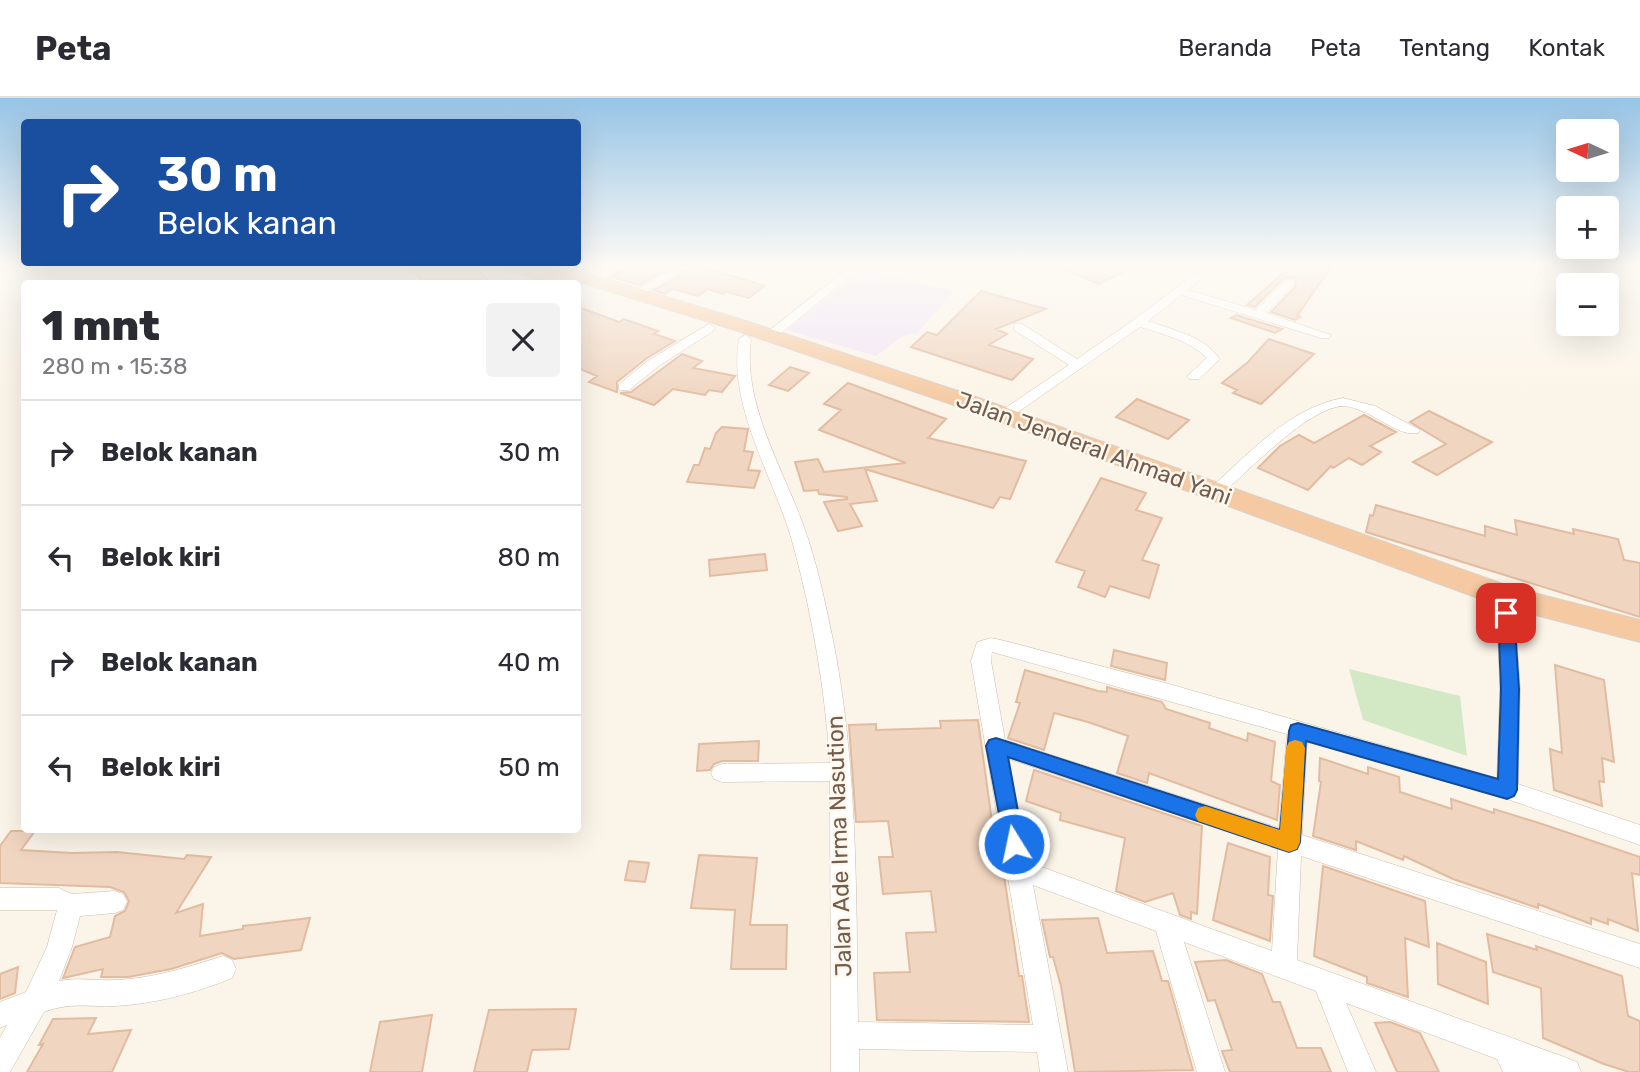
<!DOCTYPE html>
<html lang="id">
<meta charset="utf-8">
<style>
body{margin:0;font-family:Rubik,sans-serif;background:#f2f2f3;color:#2b2b33;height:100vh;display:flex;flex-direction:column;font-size:26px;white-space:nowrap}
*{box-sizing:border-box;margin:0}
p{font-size:23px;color:#7c7c81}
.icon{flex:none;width:38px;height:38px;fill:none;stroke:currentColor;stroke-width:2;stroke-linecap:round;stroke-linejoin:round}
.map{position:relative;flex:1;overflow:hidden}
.details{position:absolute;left:21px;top:182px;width:560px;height:553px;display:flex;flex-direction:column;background:#fff;border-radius:7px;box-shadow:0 7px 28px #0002}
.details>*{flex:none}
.top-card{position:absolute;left:21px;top:21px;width:560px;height:147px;border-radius:7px;box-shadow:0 7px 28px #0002;background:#1a4fa0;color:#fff;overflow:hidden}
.needle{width:46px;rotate:274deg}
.fabs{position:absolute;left:1556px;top:21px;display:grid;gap:14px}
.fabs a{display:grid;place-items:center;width:63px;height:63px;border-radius:7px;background:#fff;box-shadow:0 7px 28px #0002;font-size:35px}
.pin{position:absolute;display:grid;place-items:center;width:60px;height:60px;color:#fff;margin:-30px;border-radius:14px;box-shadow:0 4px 10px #0006}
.me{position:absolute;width:77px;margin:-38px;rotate:350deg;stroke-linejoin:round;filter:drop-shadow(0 0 5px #0008)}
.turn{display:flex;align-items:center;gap:24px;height:147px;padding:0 21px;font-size:32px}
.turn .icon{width:91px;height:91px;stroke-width:2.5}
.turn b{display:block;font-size:49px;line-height:60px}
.round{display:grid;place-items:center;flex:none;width:74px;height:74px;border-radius:7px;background:#f2f2f3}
.summary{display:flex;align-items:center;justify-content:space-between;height:119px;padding:0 21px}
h1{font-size:42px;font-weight:800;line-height:52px}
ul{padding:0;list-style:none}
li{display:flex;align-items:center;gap:21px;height:105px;padding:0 21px;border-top:2px solid #e1e1e2}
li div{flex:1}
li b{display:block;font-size:26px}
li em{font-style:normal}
header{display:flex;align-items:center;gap:42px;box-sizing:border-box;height:98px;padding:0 35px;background:#fff;border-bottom:2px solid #e1e1e2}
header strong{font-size:33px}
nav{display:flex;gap:38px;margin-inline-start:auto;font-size:24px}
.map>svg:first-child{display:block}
.education{fill:#f1e4f8}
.green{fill:#d3e9c6}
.building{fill:#f0d5c0;stroke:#e2bca1;stroke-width:2}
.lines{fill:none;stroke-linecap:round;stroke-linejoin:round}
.minor-casing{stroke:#cdbdae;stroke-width:1}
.trunk-casing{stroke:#d8d1cd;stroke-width:2}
.minor{fill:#fff;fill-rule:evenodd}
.trunk{fill:#f5caa2;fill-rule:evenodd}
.route{fill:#1a73e8;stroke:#114b97;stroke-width:2}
.slow{fill:#f59e0b}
.labels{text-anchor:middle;stroke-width:5;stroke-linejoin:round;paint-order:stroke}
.street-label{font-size:23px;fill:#745c4d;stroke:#fef8ee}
</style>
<header>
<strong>Peta</strong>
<nav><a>Beranda</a><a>Peta</a><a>Tentang</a><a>Kontak</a></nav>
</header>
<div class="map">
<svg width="1640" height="974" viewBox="0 0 1640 974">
<rect width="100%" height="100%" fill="#fbf4e8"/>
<path class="education" d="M863 171 954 193 917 235 903 238 876 258 787 232Z"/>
<path class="green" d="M1349 571 1460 598 1467 658 1363 622Z"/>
<path class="building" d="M410 168H475L491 186H424Z
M628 168 653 170 674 168 638 187 612 179Z
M1055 168H1135L1099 186Z
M1291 168H1332L1297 218 1300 219 1295 222 1271 214 1296 188 1294 179 1284 180 1255 209 1247 207Z
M695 169 734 178 764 188 749 200 727 194 723 196 708 191 698 198 673 191 665 196 654 192Z
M981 193 1046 211 996 231 1007 236 989 247 1033 261 1012 282 911 249 927 234 937 237Z
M578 209 619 224 624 221 658 233 654 236 675 243 647 260 617 284V294L589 284 597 278 578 270Z
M1236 217 1282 231 1275 235 1231 220Z
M1269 241 1314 256 1261 306 1233 295 1237 292 1222 285 1248 264Z
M682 256 702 263 693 270 735 278 722 294 709 292 705 297 673 291 654 307 620 295 631 294Z
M790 269 809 275 788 293 769 287Z
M848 285 946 321 928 340 1026 363 1010 401 1000 399 993 410 865 371 877 403 850 406 862 428 838 433 824 404 847 401V399L819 396 818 392 804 393 795 364 818 361 824 374 906 365 819 332 841 312 824 306Z
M1137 301 1189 322 1168 341 1116 319Z
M1429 313 1457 327 1492 344 1437 377 1413 364 1446 346 1410 324Z
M1364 317 1396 334 1370 348 1381 354 1362 367 1349 360 1333 370 1331 368 1308 392 1258 370 1280 348 1299 337 1314 345Z
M722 329 748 331 744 353 753 354 748 372 760 373 754 390 687 384 694 367H699L705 350 710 351 716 335Z
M1101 380 1146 395 1136 412 1162 420 1142 462 1159 467 1149 500 1110 488 1105 499 1078 489 1085 473 1056 464Z
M1376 407 1485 438V428L1517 437 1515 422 1574 436 1573 431 1618 441 1624 462 1640 465V519L1366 434 1370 417 1373 418Z
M765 456 767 472 710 478 709 462Z
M1114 552 1167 565 1165 582 1111 568Z
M1555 567 1604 582 1614 664 1602 660 1604 684 1599 683 1602 708 1554 692 1550 651 1562 655Z
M1025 572 1098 593 1107 594V589L1162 604 1166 611 1210 625 1209 630 1247 643 1248 635 1275 644 1271 683 1280 687 1277 722 1149 675 1147 685 1117 675 1128 638 1088 624 1054 615 1044 652 1008 640 1020 605 1016 604Z
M978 622 992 724H995L999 744 1019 878H1022L1029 924 877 922 874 875 910 874 906 835 936 834 931 793 883 796 879 759H893L888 723 856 724 849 627 876 626V632L941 630 940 623Z
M759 643 758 663H722L714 666 710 672 697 673 699 646Z
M1320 660 1368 676V669L1399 679 1400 694 1452 711 1451 701 1494 715V711L1539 725 1640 759V777L1632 775 1638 833 1608 821V826L1591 820V826L1538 806V810L1453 781 1404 758 1403 762 1356 743V752L1313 738 1321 684 1319 683Z
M1034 672 1202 728 1197 816 1191 814V821L1180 817 1173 795 1145 804 1116 793 1125 740 1060 722 1061 715 1026 703Z
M11 733H35L21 752 72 755 117 754 184 761 187 757 211 759 176 815 203 806 200 838 243 831V828L310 820 301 852 234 861 222 855 171 871 128 879H101L103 871 63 880 75 849 110 839 115 818 125 813 129 803 124 794 110 789 0 785V748Z
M1228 745 1270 759 1268 797 1273 798 1270 843 1213 822Z
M699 757 757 760 750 827H787L786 871H731L735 812 691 810Z
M629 763 649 765 645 784 625 782Z
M1323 768 1425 803 1429 849 1405 840 1408 899 1367 885V879L1314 858Z
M1098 820 1107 855 1153 853 1162 883H1168L1193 972 1075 974 1061 888 1053 859H1050L1042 822Z
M1487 836 1537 852 1536 848 1622 878 1628 918 1640 923V974H1629L1604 966 1543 940 1541 890 1493 874Z
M1437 845 1486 864 1488 906 1438 886Z
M1226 862 1262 876 1273 904H1280L1297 950H1321L1331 974H1230L1222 953 1232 952 1215 902 1208 903 1195 864Z
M18 869 15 895 0 901V876Z
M576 911 569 951 532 952 527 974H474L489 912Z
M432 917 422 974H370L380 924Z
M96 920 88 936 131 932 112 974H27L43 946 39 947 53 921Z
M1390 924 1420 935 1439 974H1397L1375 925Z"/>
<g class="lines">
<defs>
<path id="minor" d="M613 168H626L597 185 587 183Z
M679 168H693L638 198 628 196Z
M851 168H863L774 241H766V235Z
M1205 168H1217L1188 192 1256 212 1286 182H1294V186L1266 215 1331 237 1329 240H1321L1181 197 1148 223C1173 232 1204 238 1220 261L1199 281H1189L1187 278 1207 260C1190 243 1163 236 1140 229L1008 321H998V315L1069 267 1014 232V226H1022L1077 261 1135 221Z
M709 226 715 230 713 233 659 268 629 292H619V286L649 262Z
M745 237 751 241C742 305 783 370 804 429 817 465 825 504 833 542 858 668 856 796 858 924L1033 927 971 563 977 544 991 540 1005 543 1169 586 1497 680 1500 591 1497 515 1500 510H1512L1515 515 1520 591 1518 686 1640 727V747L1507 701 1307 642 1302 737 1640 846V870L1301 758 1297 862 1567 960 1577 964 1581 974H1503L1497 961 1346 905 1376 974H1348L1316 893 1184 844 1225 974H1197L1156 833 1033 787 1068 974H1040L1037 954 859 951V974H831L830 683 722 684 714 681 711 675 714 669 722 666 830 665C825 593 813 520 794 450 777 384 727 310 739 241ZM992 554 1287 636 1279 730 1005 642 991 563ZM1009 661 1278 750 1272 853 1028 764Z
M1343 300 1375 308 1420 332 1418 335C1402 339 1379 320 1364 314 1357 311 1350 308 1343 308 1309 309 1247 374 1222 396H1210L1208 393 1210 390C1250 355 1290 309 1343 300Z
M0 790H59L72 796 115 793 123 796 127 804 123 812 115 815 80 818 72 849 59 883C78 879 96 883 114 882 152 881 188 869 223 858L232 862 236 871 232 880C196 895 154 906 115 908 88 909 71 904 44 914L10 974H0V940L7 927 0 930V904L26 894 47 849 57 812H0Z"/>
<path id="trunk" d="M505 168 539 170 538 168H565L749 224 973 298 1514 490 1640 522V544L1497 507 957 308 735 232 573 182 574 186H547L507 172Z"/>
</defs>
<use href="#minor" class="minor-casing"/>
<use href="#trunk" class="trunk-casing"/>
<use href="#minor" class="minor"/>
<use href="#trunk" class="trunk"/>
</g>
<linearGradient id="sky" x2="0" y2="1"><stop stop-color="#97c4e6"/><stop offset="0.55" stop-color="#fdfaf5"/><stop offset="1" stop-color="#fdfaf5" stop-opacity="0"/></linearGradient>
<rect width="1640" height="304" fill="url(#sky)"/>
<path class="route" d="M1506 509 1514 515 1519 591 1517 692 1514 698 1507 701 1306 643 1300 744 1297 751 1289 754 1008 659 1024 746 1021 753 1014 755 1006 753 986 648 989 642 996 640 1280 732 1289 633 1291 627 1298 625 1498 681 1501 591 1498 515Z"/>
<path class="slow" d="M1295 642 1302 644 1305 650 1300 744 1297 751 1289 754 1198 723 1195 717 1198 710 1205 708 1280 732 1286 650 1289 644Z"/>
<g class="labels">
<g class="street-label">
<text transform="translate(1094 350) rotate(20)" y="8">Jalan Jenderal Ahmad Yani</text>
<text transform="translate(839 748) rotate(-92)" y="8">Jalan Ade Irma Nasution</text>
</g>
</g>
</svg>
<div class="fabs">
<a><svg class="needle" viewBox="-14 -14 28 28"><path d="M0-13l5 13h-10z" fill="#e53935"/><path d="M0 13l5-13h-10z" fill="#7c7c81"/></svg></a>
<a>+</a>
<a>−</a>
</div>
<div class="pin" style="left:1506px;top:515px;background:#d93025"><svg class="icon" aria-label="arrive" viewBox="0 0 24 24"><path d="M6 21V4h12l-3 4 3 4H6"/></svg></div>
<svg class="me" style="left:1014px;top:746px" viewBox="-20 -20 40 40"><circle r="17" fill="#1a73e8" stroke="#fff" stroke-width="3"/><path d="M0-11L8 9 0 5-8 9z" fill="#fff"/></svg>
<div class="top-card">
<div class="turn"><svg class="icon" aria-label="right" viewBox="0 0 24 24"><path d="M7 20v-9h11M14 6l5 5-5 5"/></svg><div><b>30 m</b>Belok kanan</div></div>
</div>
<section class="details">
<div class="summary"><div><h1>1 mnt</h1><p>280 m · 15:38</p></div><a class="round"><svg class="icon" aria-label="close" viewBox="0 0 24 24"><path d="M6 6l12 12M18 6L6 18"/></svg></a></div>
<ul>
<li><svg class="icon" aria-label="right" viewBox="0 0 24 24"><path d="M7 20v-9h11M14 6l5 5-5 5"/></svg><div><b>Belok kanan</b></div><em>30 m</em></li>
<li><svg class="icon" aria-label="left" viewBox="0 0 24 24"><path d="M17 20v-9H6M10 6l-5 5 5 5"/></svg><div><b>Belok kiri</b></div><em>80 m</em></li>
<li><svg class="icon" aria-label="right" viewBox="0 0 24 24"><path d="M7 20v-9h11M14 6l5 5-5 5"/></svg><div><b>Belok kanan</b></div><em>40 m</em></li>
<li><svg class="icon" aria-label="left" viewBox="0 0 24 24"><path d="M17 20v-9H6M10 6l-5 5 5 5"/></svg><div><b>Belok kiri</b></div><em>50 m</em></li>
</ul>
</section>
</div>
